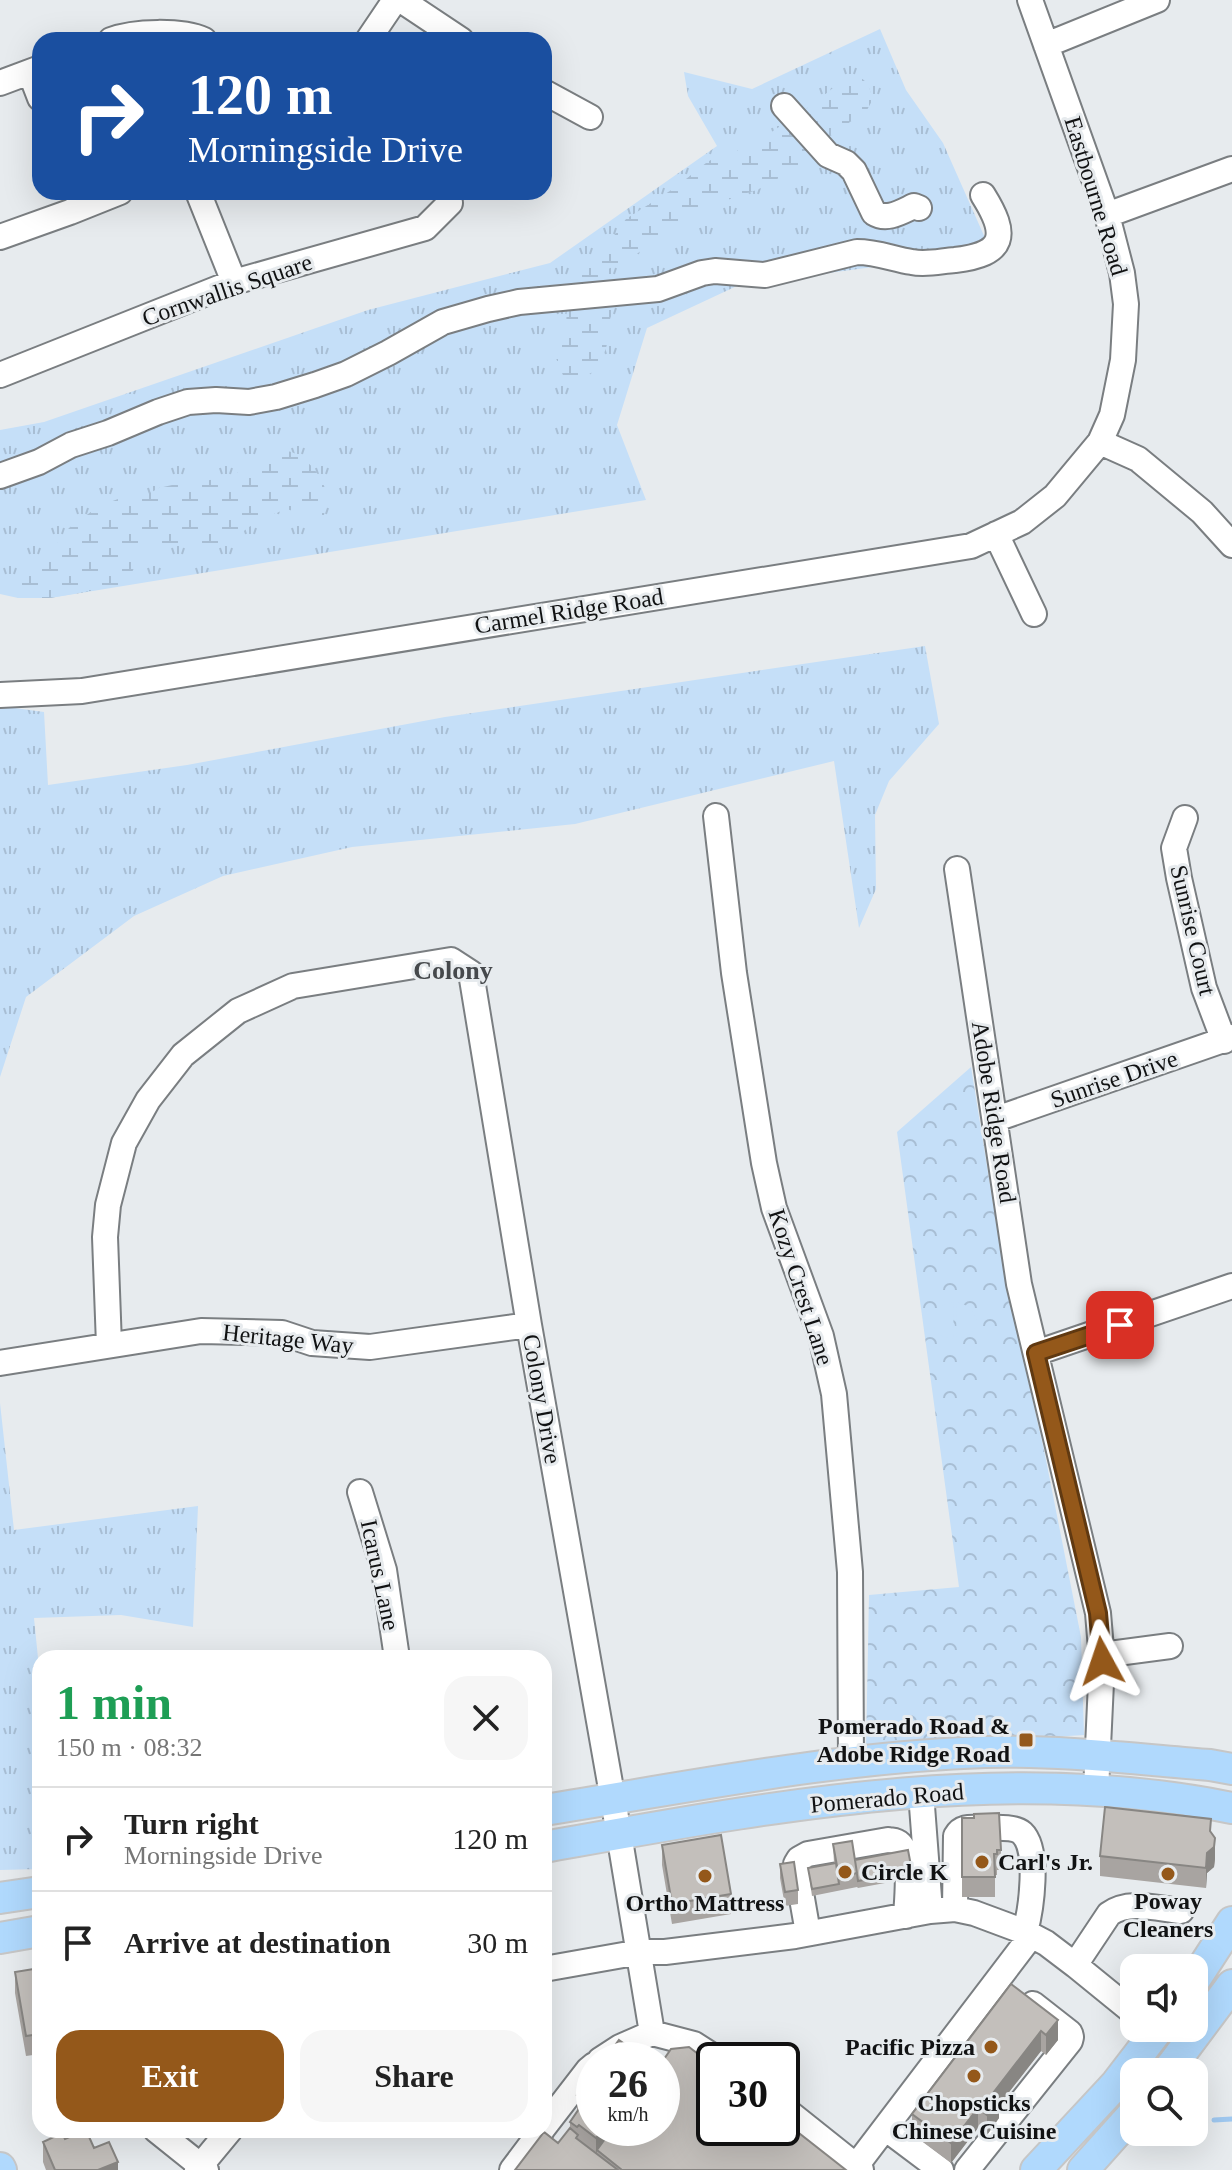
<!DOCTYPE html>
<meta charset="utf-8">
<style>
body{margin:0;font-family:"Times New Roman",serif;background:#f6f6f6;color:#222;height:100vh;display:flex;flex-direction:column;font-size:30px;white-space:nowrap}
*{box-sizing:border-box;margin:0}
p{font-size:26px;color:#767676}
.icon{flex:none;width:44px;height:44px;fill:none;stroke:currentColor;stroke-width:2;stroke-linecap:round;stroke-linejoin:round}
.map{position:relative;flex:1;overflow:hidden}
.side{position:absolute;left:32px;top:1650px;width:520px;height:488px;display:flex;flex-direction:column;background:#fff;border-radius:24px;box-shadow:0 8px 32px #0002}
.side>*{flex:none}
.hud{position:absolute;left:32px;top:32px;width:520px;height:168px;border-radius:24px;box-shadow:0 8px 32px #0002;background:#1a4fa0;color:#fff;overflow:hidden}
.controls{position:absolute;left:1120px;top:1954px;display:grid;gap:16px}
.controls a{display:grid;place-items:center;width:88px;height:88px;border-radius:16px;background:#fff;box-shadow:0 8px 32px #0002;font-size:40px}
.speed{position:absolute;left:576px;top:2042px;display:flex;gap:16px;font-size:40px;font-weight:700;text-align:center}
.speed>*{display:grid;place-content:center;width:104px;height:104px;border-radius:50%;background:#fff;box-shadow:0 8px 32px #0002;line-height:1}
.speed small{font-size:20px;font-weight:400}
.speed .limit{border:4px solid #111;border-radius:12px;background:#fff;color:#111}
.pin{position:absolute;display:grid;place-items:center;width:68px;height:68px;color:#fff;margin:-34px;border-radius:16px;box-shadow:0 4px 12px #0006}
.me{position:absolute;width:88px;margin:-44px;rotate:355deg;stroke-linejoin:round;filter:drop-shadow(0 0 6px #0008)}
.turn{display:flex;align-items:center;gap:28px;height:168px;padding:0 24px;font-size:36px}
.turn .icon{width:104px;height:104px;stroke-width:2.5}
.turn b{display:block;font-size:56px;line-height:68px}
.round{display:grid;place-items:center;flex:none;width:84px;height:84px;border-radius:24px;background:#f6f6f6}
.headline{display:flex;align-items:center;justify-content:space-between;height:136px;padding:0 24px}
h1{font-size:48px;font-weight:700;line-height:60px;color:#1e9e55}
.action{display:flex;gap:16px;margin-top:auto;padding:16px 24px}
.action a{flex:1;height:92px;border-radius:24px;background:#94581a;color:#fff;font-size:32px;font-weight:700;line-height:92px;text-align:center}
.action a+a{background:#f6f6f6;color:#222}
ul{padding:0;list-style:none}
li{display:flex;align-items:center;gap:24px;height:104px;padding:0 24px;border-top:2px solid #e0e0e0}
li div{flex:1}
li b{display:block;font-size:30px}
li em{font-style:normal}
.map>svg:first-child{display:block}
.grass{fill:url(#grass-tufts)}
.wetland{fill:url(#wetland-marsh)}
.park{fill:url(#park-crowns)}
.garden{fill:#c5dff8}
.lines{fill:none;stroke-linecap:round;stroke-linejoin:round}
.stream{stroke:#a0c9f1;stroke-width:5}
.minor-casing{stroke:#7a7e81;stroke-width:28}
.major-casing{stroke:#c6c6c6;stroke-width:34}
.minor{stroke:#fff;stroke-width:24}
.major{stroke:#b0d9fd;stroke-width:30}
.wall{fill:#a8a4a1}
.shaded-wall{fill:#888683}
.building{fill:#c3bfbb;stroke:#888683;stroke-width:2}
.route-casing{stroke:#603911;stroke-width:20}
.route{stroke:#94581a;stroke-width:14}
.poi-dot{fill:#94581a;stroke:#e7ebee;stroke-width:3}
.labels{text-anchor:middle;stroke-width:6;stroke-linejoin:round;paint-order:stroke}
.street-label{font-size:24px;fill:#111213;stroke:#e7ebee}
.poi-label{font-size:24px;font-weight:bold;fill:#111213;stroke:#e7ebee}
.neighbourhood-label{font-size:26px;font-weight:bold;fill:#46494c;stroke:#e7ebee}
</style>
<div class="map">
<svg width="1232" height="2170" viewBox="0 0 1232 2170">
<defs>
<pattern id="grass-tufts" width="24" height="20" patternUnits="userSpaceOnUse" patternTransform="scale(2)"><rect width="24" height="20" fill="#c5dff8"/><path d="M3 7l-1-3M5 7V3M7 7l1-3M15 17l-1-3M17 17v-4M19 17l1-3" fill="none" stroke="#a8bed4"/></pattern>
<pattern id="wetland-marsh" width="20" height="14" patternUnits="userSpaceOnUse" patternTransform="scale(2)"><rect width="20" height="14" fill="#c5dff8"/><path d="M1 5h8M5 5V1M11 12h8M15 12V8" fill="none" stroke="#a8bed4"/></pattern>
<pattern id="park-crowns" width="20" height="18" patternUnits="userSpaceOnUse" patternTransform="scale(2)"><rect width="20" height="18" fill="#c5dff8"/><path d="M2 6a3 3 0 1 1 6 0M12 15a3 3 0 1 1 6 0" fill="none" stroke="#a8bed4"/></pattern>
</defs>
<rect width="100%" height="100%" fill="#e7ebee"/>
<path class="grass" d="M880 29 906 90 943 143 993 256 873 267 739 285 647 328 617 425 646 500 50 598H18L0 594V430L44 422 368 310 550 263 717 146 688 96 684 72 752 89Z
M925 646 939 724 889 781 875 815 876 889 859 928 834 761 575 824 352 847 223 876 134 916 26 997 0 1077V706L44 712 48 785 187 765 445 717Z
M0 1403 14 1530 198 1506 193 1627 121 1615 34 1618 40 1678V1869L0 1870Z"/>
<path class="wetland" d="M849 75 859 76 866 82 870 90 873 99 867 110 812 149 797 168 757 190 737 196 693 215 625 262 608 269 614 309 608 324V341L605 351 595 371 567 385 551 346 562 337 566 329 567 305 570 291 574 280 584 264 610 241 626 219 676 187 706 163 722 153 735 152 767 135 812 105Z
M287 451C306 454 329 482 327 502 326 506 325 510 324 515L319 518 286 509 274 514 249 527 227 544H158L146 548 133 570 129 584 50 598H18L16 575 38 569 69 528 99 506 118 499 126 502 137 500 159 488 172 485 233 477 245 466 253 461Z"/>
<path class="park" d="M971 1067 1006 1284 1044 1450 1081 1637 1084 1735 866 1749 869 1595 959 1587 897 1132Z"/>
<path class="garden" d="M954 1302 953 1339C940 1337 935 1333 932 1320L940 1306Z
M957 1302 970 1307 977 1320C975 1333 969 1337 956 1339Z"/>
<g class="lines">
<path class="stream" d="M1214 2120 1232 2119"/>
<defs>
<path id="minor" d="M401 0 461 40
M111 40C134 31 182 30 204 40
M368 40 395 0
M1046 45 1157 0
M30 72 40 98
M0 83 40 68
M544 92 590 117
M784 106 828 155 846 163 854 171 874 213C887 221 901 212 914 206L919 208
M198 192 234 282
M1107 215 1232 169
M0 237 70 212 120 192
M0 375 234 282 425 228 450 203
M1100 442 1138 459 1202 512 1232 545
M0 476 39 462 71 445 108 433 158 412 188 402 216 400 249 402 276 397 315 385 346 374 388 353 443 322 488 309 519 302 658 289 702 273 715 271 765 275 857 252C877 252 893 259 912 262 926 265 941 261 955 260 1006 254 1008 235 983 195
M996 534 1034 614
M0 695 82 691 971 546 1022 522 1055 496 1100 442 1112 415 1123 360 1126 304 1122 273 1107 215 1030 0
M716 816 734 973 764 1163 774 1208 821 1336 834 1394 850 1572 851 1762
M1185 818 1174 848 1179 878 1204 988 1224 1041
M957 869 1019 1284 1098 1613 1102 1661 1096 1790
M996 1119 1232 1037
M109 1345 105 1237 108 1205 124 1143 148 1100 183 1055 238 1011 293 986 451 960 471 973 529 1325 619 1834 652 2033
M1036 1353 1232 1286
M0 1363 201 1331 282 1333 312 1343 370 1347 529 1325
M360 1492 384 1570 397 1658
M1102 1655 1170 1646
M921 1793 930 1911
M955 1909 956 1836C962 1825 973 1828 984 1828 994 1828 1014 1826 1022 1833 1040 1850 1031 1910 1025 1932
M808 1933 796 1864 799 1859 808 1854 888 1840C893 1841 896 1840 900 1844 912 1857 907 1899 906 1916
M1075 1965 1109 1914C1129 1899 1159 1909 1181 1911
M544 1969 640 1952H665L795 1936 930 1911 955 1909 974 1913 1025 1932 1046 1943 1075 1965 1134 2013
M600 2060 620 2047 652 2033 694 2044 719 2060
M782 2107 861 2170
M544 2127 588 2070 594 2065
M885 2128 941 2170
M156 2130 206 2170
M856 2166 1031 1936
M197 2170 230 2130
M512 2170 542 2130
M967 2170 1070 2041 1071 2037 1070 2033 1033 2004"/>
<path id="major" d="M544 1810C690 1787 836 1757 985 1752 1060 1750 1135 1759 1210 1765L1232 1769
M544 1847C770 1807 1004 1761 1232 1808
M0 1898 40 1892
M0 1938 40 1931
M1194 1981 1232 1922
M1167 2072 1232 1985
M0 2168 1 2170
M1036 2170 1116 2084 1159 2028
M1083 2170 1134 2113"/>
</defs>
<use href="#minor" class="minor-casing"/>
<use href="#major" class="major-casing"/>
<use href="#minor" class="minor"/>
<use href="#major" class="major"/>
</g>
<path class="wall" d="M962 1818 1001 1850V1870H997V1875H995V1897H962Z
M1211 1833 1215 1859 1214 1867 1207 1873 1206 1888 1100 1876V1856Z
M833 1844 855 1860 912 1871V1878L858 1888 857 1887 812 1896 808 1868 834 1863Z
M662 1845 731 1894V1914L672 1924 662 1865Z
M780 1864 798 1890V1904L785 1906 780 1878Z
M40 1968V2054L26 2056 15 1993V1972Z
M1011 1984 1058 2040 1046 2055 1041 2051 999 2105V2118L987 2135 978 2128 951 2163 912 2134V2114Z
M594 2073V2128L796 2131 846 2170H515L558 2143 570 2128V2122L577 2111V2095Z
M65 2139 94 2148 118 2170H46L43 2162V2142Z"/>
<path class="shaded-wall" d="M1211 1819V1840L1215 1838V1859L1214 1867 1207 1873 1206 1888V1868Z
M1058 2020V2040L1046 2055V2035Z
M1041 2031V2051L999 2105V2118L987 2135V2115L993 2093Z
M978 2108V2128L951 2163V2143Z
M796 2118V2138L790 2126Z
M604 2128H612V2137L597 2150 596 2159V2138Z
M118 2162V2170H98Z"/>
<path class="building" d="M1105 1807 1211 1819 1210 1831 1215 1838 1214 1847 1207 1853 1206 1868 1100 1856Z
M999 1813 1001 1850H997V1854H994L995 1877H962V1818H974V1814Z
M721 1835 731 1894 672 1904 662 1845Z
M852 1841 857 1873 839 1877 833 1844Z
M908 1850 912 1871 858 1881 855 1860Z
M794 1862 798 1890 785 1892 780 1864Z
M836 1863 839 1884 812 1889 808 1868Z
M40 1968V2034L26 2036 15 1972Z
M1011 1984 1058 2020 1046 2035 1041 2031 993 2093 999 2098 987 2115 978 2108 951 2143 912 2114Z
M619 2040 636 2052 641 2046 659 2060H604Z
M689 2047 710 2063 715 2056 720 2060H714V2128H782V2108L796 2118 790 2126 846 2170H622L597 2150 613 2128H662V2062L671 2049Z
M594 2073V2128H604L596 2138 579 2125 577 2127 570 2122 585 2100 577 2095Z
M570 2128 578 2135 576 2138 618 2170H515L544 2132 558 2143Z
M86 2130 94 2148 109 2142 118 2162 98 2170H55L43 2142 62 2133 65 2139Z"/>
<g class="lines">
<defs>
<path id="route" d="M1102 1661 1098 1613 1036 1353 1120 1325"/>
</defs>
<use href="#route" class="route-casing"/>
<use href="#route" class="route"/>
</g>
<g class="poi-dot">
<rect x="1018" y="1732" width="16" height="16" rx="4"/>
<circle cx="982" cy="1862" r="8"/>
<circle cx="845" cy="1872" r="8"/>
<circle cx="1168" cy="1874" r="8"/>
<circle cx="705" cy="1876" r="8"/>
<circle cx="991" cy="2047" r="8"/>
<circle cx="974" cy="2076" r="8"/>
</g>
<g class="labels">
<g class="street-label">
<text transform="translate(1096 196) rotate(73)" y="8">Eastbourne Road</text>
<text transform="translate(227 290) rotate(-19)" y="8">Cornwallis Square</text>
<text transform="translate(569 611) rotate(-9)" y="8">Carmel Ridge Road</text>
<text transform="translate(1193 930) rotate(77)" y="8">Sunrise Court</text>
<text transform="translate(1114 1079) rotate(-19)" y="8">Sunrise Drive</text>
<text transform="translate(994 1112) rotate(81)" y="8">Adobe Ridge Road</text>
<text transform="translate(801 1287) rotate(72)" y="8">Kozy Crest Lane</text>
<text transform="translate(288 1339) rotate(6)" y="8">Heritage Way</text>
<text transform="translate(542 1399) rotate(80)" y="8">Colony Drive</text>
<text transform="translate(380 1575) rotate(78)" y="8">Icarus Lane</text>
<text transform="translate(887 1798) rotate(-5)" y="8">Pomerado Road</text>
</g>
<g class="poi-label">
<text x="1010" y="1734" text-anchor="end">Pomerado Road &amp;<tspan x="1010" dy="28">Adobe Ridge Road</tspan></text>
<text x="998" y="1870" text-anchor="start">Carl's Jr.</text>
<text x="861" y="1880" text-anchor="start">Circle K</text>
<text x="1168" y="1909">Poway<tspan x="1168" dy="28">Cleaners</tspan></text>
<text x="705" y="1911">Ortho Mattress</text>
<text x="975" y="2055" text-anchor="end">Pacific Pizza</text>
<text x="974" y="2111">Chopsticks<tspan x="974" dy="28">Chinese Cuisine</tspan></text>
</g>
<g class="neighbourhood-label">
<text x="453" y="979">Colony</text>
</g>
</g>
</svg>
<div class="controls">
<a><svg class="icon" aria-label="sound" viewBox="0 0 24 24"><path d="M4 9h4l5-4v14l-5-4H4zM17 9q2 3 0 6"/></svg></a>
<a><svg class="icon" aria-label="search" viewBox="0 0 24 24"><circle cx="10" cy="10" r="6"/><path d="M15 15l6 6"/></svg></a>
</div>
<div class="speed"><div>26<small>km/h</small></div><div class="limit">30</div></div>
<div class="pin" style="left:1120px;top:1325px;background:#d93025"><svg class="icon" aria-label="arrive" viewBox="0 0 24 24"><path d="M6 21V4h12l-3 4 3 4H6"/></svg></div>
<svg class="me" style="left:1102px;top:1661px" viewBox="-20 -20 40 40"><path d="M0-17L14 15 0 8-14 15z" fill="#94581a" stroke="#fff" stroke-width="4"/></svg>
<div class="hud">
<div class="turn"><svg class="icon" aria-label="right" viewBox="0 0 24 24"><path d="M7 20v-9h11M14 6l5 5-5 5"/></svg><div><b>120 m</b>Morningside Drive</div></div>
</div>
<section class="side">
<div class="headline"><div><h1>1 min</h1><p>150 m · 08:32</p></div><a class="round"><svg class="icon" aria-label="close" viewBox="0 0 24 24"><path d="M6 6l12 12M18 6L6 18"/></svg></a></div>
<ul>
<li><svg class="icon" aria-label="right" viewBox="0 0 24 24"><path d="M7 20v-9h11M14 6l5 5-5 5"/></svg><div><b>Turn right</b><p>Morningside Drive</p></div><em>120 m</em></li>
<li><svg class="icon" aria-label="arrive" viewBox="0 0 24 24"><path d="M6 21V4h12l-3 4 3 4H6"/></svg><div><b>Arrive at destination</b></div><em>30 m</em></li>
</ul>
<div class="action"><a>Exit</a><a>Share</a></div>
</section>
</div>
